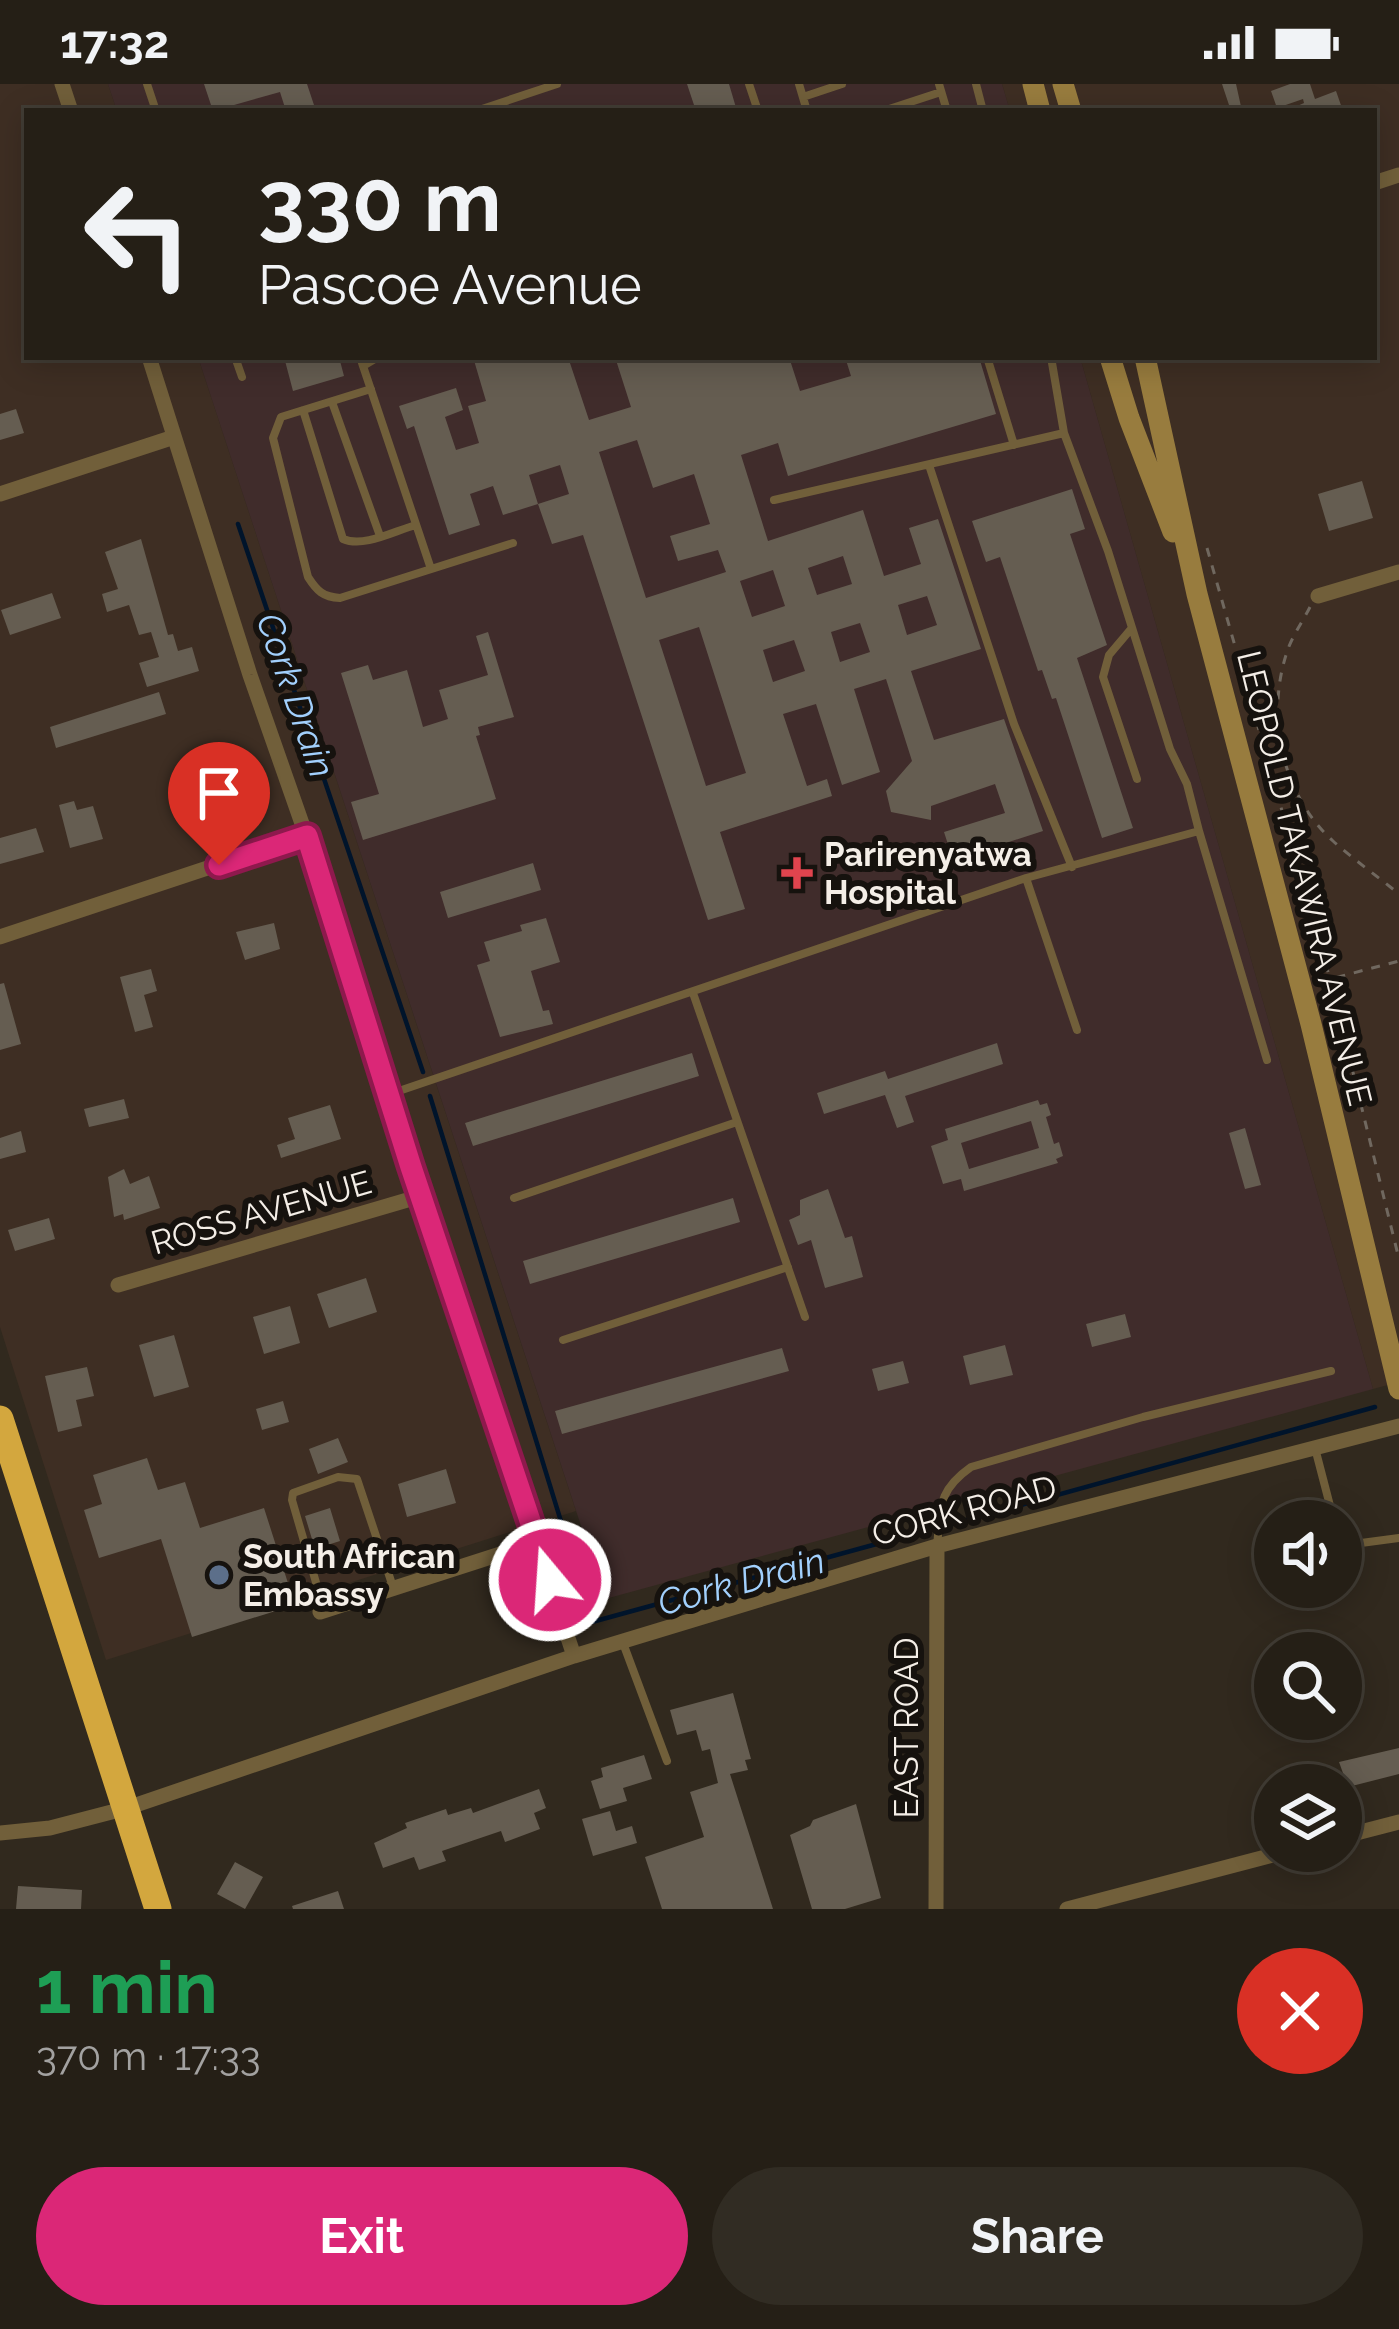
<!DOCTYPE html>
<meta charset="utf-8">
<style>
body{margin:0;font-family:Raleway,sans-serif;background:#312c23;color:#f1f3f6;height:100vh;display:flex;flex-direction:column;font-size:45px;white-space:nowrap}
*{box-sizing:border-box;margin:0}
p{font-size:39px;color:#a3a2a1}
.icon{flex:none;width:66px;height:66px;fill:none;stroke:currentColor;stroke-width:2;stroke-linecap:round;stroke-linejoin:round}
.map{position:relative;height:1825px;overflow:hidden}
.sheet{display:flex;flex-direction:column;background:#251f16;flex:1}
.sheet>*{flex:none}
.banner{position:absolute;left:24px;top:24px;width:1353px;height:252px;border-radius:0px;box-shadow:0 6px 30px #0003,0 0 0 3px #423d35;background:#251f16;color:#f1f3f6;overflow:hidden}
.fabs{position:absolute;left:1254px;top:1416px;display:grid;gap:24px}
.fabs a{display:grid;place-items:center;width:108px;height:108px;border-radius:50%;background:#251f16;box-shadow:0 6px 30px #0003,0 0 0 3px #423d35;font-size:60px}
.pin{position:absolute;display:grid;place-items:center;width:102px;height:102px;color:#fff;margin:-123px -51px;border-radius:50% 50% 50% 0;rotate:-45deg;box-shadow:0 0 12px #0007}
.pin .icon{rotate:45deg}
.me{position:absolute;width:132px;margin:-66px;rotate:342deg;stroke-linejoin:round;filter:drop-shadow(0 0 9px #0008)}
.turn{display:flex;align-items:center;gap:42px;height:252px;padding:0 36px;font-size:54px}
.turn .icon{width:156px;height:156px;stroke-width:2.5}
.turn b{display:block;font-size:84px;line-height:102px}
.round{display:grid;place-items:center;flex:none;width:126px;height:126px;border-radius:63px;background:#312c23}
.overview{display:flex;align-items:center;justify-content:space-between;height:204px;padding:0 36px}
h1{font-size:72px;font-weight:700;line-height:90px;color:#1e9e55}
.primary-button{display:flex;gap:24px;margin-top:auto;padding:24px 36px}
.primary-button a{flex:1;height:138px;border-radius:72px;background:#db2777;color:#fff;font-size:48px;font-weight:700;line-height:138px;text-align:center}
.primary-button a+a{background:#312c23;color:#f1f3f6}
.status{display:flex;justify-content:space-between;align-items:center;height:84px;padding:0 60px;background:#251f16;direction:ltr}
.status svg{height:33px;fill:currentColor}
.map>svg:first-child{display:block}
.commercial{fill:#3e2e23}
.medical{fill:#402c2b}
.lines{fill:none;stroke-linecap:round;stroke-linejoin:round}
.stream{stroke:#00142b;stroke-width:4.5}
.building{fill:#655d51;fill-rule:evenodd}
.path{stroke:#70685f;stroke-width:3;stroke-dasharray:9 9;stroke-linecap:butt}
.lane{stroke:#715f3a;stroke-width:8}
.street{stroke:#715f3a;stroke-width:15}
.secondary{stroke:#987c3e;stroke-width:21}
.highway{stroke:#d3a73e;stroke-width:27}
.route-casing{stroke:#8e194d;stroke-width:30}
.route{stroke:#db2777;stroke-width:21}
.health-dot{fill:#e0444e;stroke:#16120e;stroke-width:4.5}
.service-dot{fill:#5c6f8a;stroke:#16120e;stroke-width:4.5}
.labels{text-anchor:middle;stroke-width:12;stroke-linejoin:round;paint-order:stroke}
.poi-label{font-size:33px;font-weight:bold;fill:#f4eee7;stroke:#16120e;text-anchor:start}
.street-label{font-size:33px;fill:#f4eee7;stroke:#16120e}
.water-label{font-size:36px;font-style:italic;fill:#a2d0fd;stroke:#16120e}
</style>
<div class="status"><b>17:32</b><svg viewBox="0 0 49 12"><path d="M0 12V9h3v3zM5 12V6h3v6zM10 12V3h3v9zM15 12V0h3v12zM26 1h20v11H26zM47 4h2v5h-2z"/></svg></div>
<div class="map">
<svg width="1399" height="1825" viewBox="0 0 1399 1825">
<rect width="100%" height="100%" fill="#31291e"/>
<path class="commercial" d="M0 0H108L117 27H27V273H198L576 1427 106 1576 0 1243Z
M1002 0H1399V1298L1373 1305 1080 273H1374V27H1010Z"/>
<path class="medical" d="M108 0H1002L1010 27H117Z
M198 273H1080L1373 1305 605 1515Z"/>
<g class="lines">
<path class="stream" d="M238 440 423 988
M430 1012 592 1538 935 1444
M945 1442 1375 1323"/>
</g>
<path class="building" d="M204 0H307L316 27H286L280 8 213 27Z
M687 0H729L737 27H696Z
M1222 0H1236L1242 27H1231Z
M1290 0H1310L1315 15 1336 7 1343 27H1286L1304 19 1303 15 1277 24 1271 7Z
M284 273H316V277L339 273 344 292 293 307Z
M473 273H568L589 336 631 323 615 273H789L800 307 851 292 845 273H979L996 330 788 392 778 359 741 371 768 457 863 426 884 492 921 480 909 444 938 435 981 565 911 587 934 656 1004 635 1043 747 953 776 944 748 1005 729 995 700 931 722V736L891 728 886 707 912 677 886 595 854 605 880 688 842 701 816 620 783 630 807 702 827 695 832 712 720 748 745 825 708 836 583 451 552 460 538 420 503 431 493 402 470 410 480 441 449 451 414 342 407 345 399 322 456 304 463 326 445 333 456 366 479 359 468 322 486 317ZM637 356 653 404 694 390 710 440 670 452 678 477 718 466 726 488 646 514 599 368ZM560 381 569 410 538 420 529 391ZM843 472 852 500 817 511 808 484ZM773 486 785 522 752 533 740 497ZM927 512 937 541 907 551 898 521ZM860 539 870 568 840 578 831 548ZM699 543 746 689 706 702 659 556ZM794 556 805 587 773 598 763 566Z
M16 325 24 349 0 356V330Z
M1362 397 1373 434 1329 447 1318 410Z
M1072 405 1085 445 1070 450 1107 561 1077 574 1133 744 1102 754 1056 614 1052 615 1042 586 1038 587 1000 473 986 478 972 437Z
M141 455 168 551 173 550 178 567 192 563 199 587 147 603 139 579 159 573 151 548 139 551 129 521 107 528 102 510 118 505 105 468Z
M52 509 61 534 10 551 1 526Z
M488 548 514 633 478 643 480 651 476 652 496 715 363 756 351 718 379 710 341 589 368 581 373 596 407 586 423 643 448 635 439 606 488 591 476 552Z
M159 608 166 630 56 664 50 643Z
M74 717 77 726 93 722 103 755 70 764 59 721Z
M36 744 44 768 0 780V754Z
M533 779 541 806 448 834 440 808Z
M546 834 560 878 531 887 543 927 549 926 553 940 500 953 477 881 490 877 484 858 522 847 520 841Z
M274 839 280 865 245 876 236 848Z
M151 885 157 907 144 911 153 943 135 948 120 893Z
M4 899 21 960 0 966V900Z
M997 959 1003 980 905 1012 914 1038 897 1044 885 1011 824 1030 817 1009 885 987 888 995Z
M692 969 699 992 473 1062 465 1039Z
M124 1015 129 1034 89 1043 84 1025Z
M1038 1016 1040 1021 1047 1019 1051 1031 1046 1033 1054 1060 1059 1058 1063 1072 1056 1075 1058 1079 964 1107 961 1095 943 1100 931 1062 948 1056 945 1045ZM1031 1037 1039 1064 969 1085 961 1059Z
M330 1021 341 1055 281 1074 277 1061 295 1055 288 1034Z
M1245 1044 1261 1101 1245 1105 1229 1049Z
M21 1047 26 1068 0 1075V1054Z
M124 1085 130 1100 149 1092 160 1124 124 1136 123 1130 114 1133 108 1093Z
M828 1105 845 1154 852 1152 863 1193 825 1204 811 1156 798 1161 789 1136 800 1131V1116Z
M733 1114 740 1138 530 1200 523 1177Z
M49 1134 55 1155 15 1167 8 1146Z
M366 1194 377 1228 329 1244 317 1210Z
M290 1222 300 1259 264 1270 253 1233Z
M1125 1230 1131 1253 1092 1263 1086 1240Z
M174 1251 189 1303 154 1313 139 1261Z
M1005 1261 1013 1291 970 1301 963 1272Z
M782 1264 789 1287 562 1350 555 1327Z
M903 1277 909 1299 878 1307 872 1285Z
M87 1283 94 1312 76 1316 82 1342 58 1348 45 1292Z
M283 1317 289 1338 262 1346 256 1325Z
M338 1354 348 1378 318 1390 309 1365Z
M147 1374 158 1406 185 1398 200 1444 264 1424 295 1521 192 1553 161 1455 99 1474 84 1426 102 1420 93 1391Z
M446 1385 456 1419 407 1433 398 1400Z
M330 1424 340 1457 315 1465 305 1432Z
M733 1609 751 1675 745 1676 748 1686 730 1690 773 1825H662L645 1773 704 1753 690 1708 718 1699 710 1665 702 1667 696 1646 677 1651 670 1626Z
M1399 1664V1690L1348 1703 1339 1678Z
M644 1671 652 1695 623 1704 627 1717 600 1725 591 1697 603 1693 601 1684Z
M539 1705 546 1724 534 1729 540 1745 505 1758 501 1747 442 1767 446 1777 419 1786 414 1773 383 1784 374 1759 407 1744 405 1739 446 1725 448 1731 471 1724 473 1729Z
M856 1720 881 1814 845 1825H812L790 1751 810 1742 813 1736Z
M610 1727 616 1747 632 1742 637 1759 593 1772 582 1735Z
M235 1778 263 1793 245 1825 217 1810Z
M18 1802 82 1806 81 1825H16Z
M338 1807 344 1825H293L292 1822Z"/>
<g class="lines">
<path class="path" d="M1207 464 1330 895 1399 1175
M1310 523C1303 537 1293 551 1288 565 1265 630 1281 710 1333 757 1353 775 1377 792 1399 810
M1319 898 1399 877"/>
<path class="lane" d="M147 0 156 27
M749 0 758 27
M799 0 807 27
M939 0 947 27
M976 0 983 27
M803 13 842 0
M476 27 557 0
M883 27 941 8
M235 273 242 293
M360 273 431 485
M987 273 1014 361
M363 282 378 273
M371 305 281 333 273 354 308 493C317 507 323 513 340 514L513 459
M332 318 380 452
M303 326 343 455C364 464 394 447 416 441
M929 381 1014 640 1072 783
M774 416 1064 349
M1131 545 1109 571 1103 593 1137 695
M1199 747 1267 976
M1026 794 1077 946
M693 909 805 1233
M390 1010 1026 794 1199 747 1187 700 1170 665 1108 467 1064 349 1051 273
M514 1114 737 1038
M563 1256 788 1183
M1315 1364 1334 1437
M1341 1455 1346 1461 1399 1454
M937 1462C941 1424 937 1407 971 1383L1143 1333 1331 1287
M324 1526 292 1416 293 1409 338 1393 357 1395 393 1503
M623 1559 667 1677"/>
<path class="street" d="M62 0 71 27
M1374 99 1399 91
M149 273 250 591 341 851 421 1112 574 1572
M0 410 174 353
M1318 512 1399 488
M0 853 307 751
M118 1201 421 1112
M320 1528 538 1458
M0 1749 50 1744 127 1724 574 1572 937 1462 1399 1342
M1341 1753 1399 1738
M936 1825 937 1462
M1067 1825 1288 1767"/>
<path class="secondary" d="M1033 0 1040 27
M1063 0 1071 27
M1110 273 1129 334 1173 448
M1145 273 1197 510 1311 940 1399 1305"/>
<path class="highway" d="M0 1335 158 1825"/>
</g>
<g class="lines">
<defs>
<path id="route" d="M219 781 307 752 411 1083 550 1496"/>
</defs>
<use href="#route" class="route-casing"/>
<use href="#route" class="route"/>
</g>
<path class="health-dot" d="M791 771h12v12h12v12h-12v12h-12v-12h-12v-12h12z"/>
<circle class="service-dot" cx="219" cy="1491" r="12"/>
<g class="labels">
<g class="poi-label">
<text x="824" y="782">Parirenyatwa<tspan x="824" dy="38">Hospital</tspan></text>
<text x="243" y="1484">South African<tspan x="243" dy="38">Embassy</tspan></text>
</g>
<g class="street-label">
<text transform="translate(1305 794) rotate(76)" y="12">LEOPOLD TAKAWIRA AVENUE</text>
<text transform="translate(261 1128) rotate(-16)" y="12">ROSS AVENUE</text>
<text transform="translate(964 1426) rotate(-15)" y="12">CORK ROAD</text>
<text transform="translate(906 1644) rotate(-90)" y="12">EAST ROAD</text>
</g>
<g class="water-label">
<text transform="translate(296 611) rotate(71)" y="13">Cork Drain</text>
<text transform="translate(741 1497) rotate(-15)" y="13">Cork Drain</text>
</g>
</g>
</svg>
<div class="fabs">
<a><svg class="icon" aria-label="sound" viewBox="0 0 24 24"><path d="M4 9h4l5-4v14l-5-4H4zM17 9q2 3 0 6"/></svg></a>
<a><svg class="icon" aria-label="search" viewBox="0 0 24 24"><circle cx="10" cy="10" r="6"/><path d="M15 15l6 6"/></svg></a>
<a><svg class="icon" aria-label="layers" viewBox="0 0 24 24"><path d="M12 4l9 5-9 5-9-5zM3 14l9 5 9-5"/></svg></a>
</div>
<div class="pin" style="left:219px;top:781px;background:#d93025"><svg class="icon" aria-label="arrive" viewBox="0 0 24 24"><path d="M6 21V4h12l-3 4 3 4H6"/></svg></div>
<svg class="me" style="left:550px;top:1496px" viewBox="-20 -20 40 40"><circle r="17" fill="#db2777" stroke="#fff" stroke-width="3"/><path d="M0-11L8 9 0 5-8 9z" fill="#fff"/></svg>
<div class="banner">
<div class="turn"><svg class="icon" aria-label="left" viewBox="0 0 24 24"><path d="M17 20v-9H6M10 6l-5 5 5 5"/></svg><div><b>330 m</b>Pascoe Avenue</div></div>
</div>
</div>
<section class="sheet">
<div class="overview"><div><h1>1 min</h1><p>370 m · 17:33</p></div><a class="round" style="background:#d93025;color:#fff"><svg class="icon" aria-label="close" viewBox="0 0 24 24"><path d="M6 6l12 12M18 6L6 18"/></svg></a></div>
<div class="primary-button"><a>Exit</a><a>Share</a></div>
</section>
